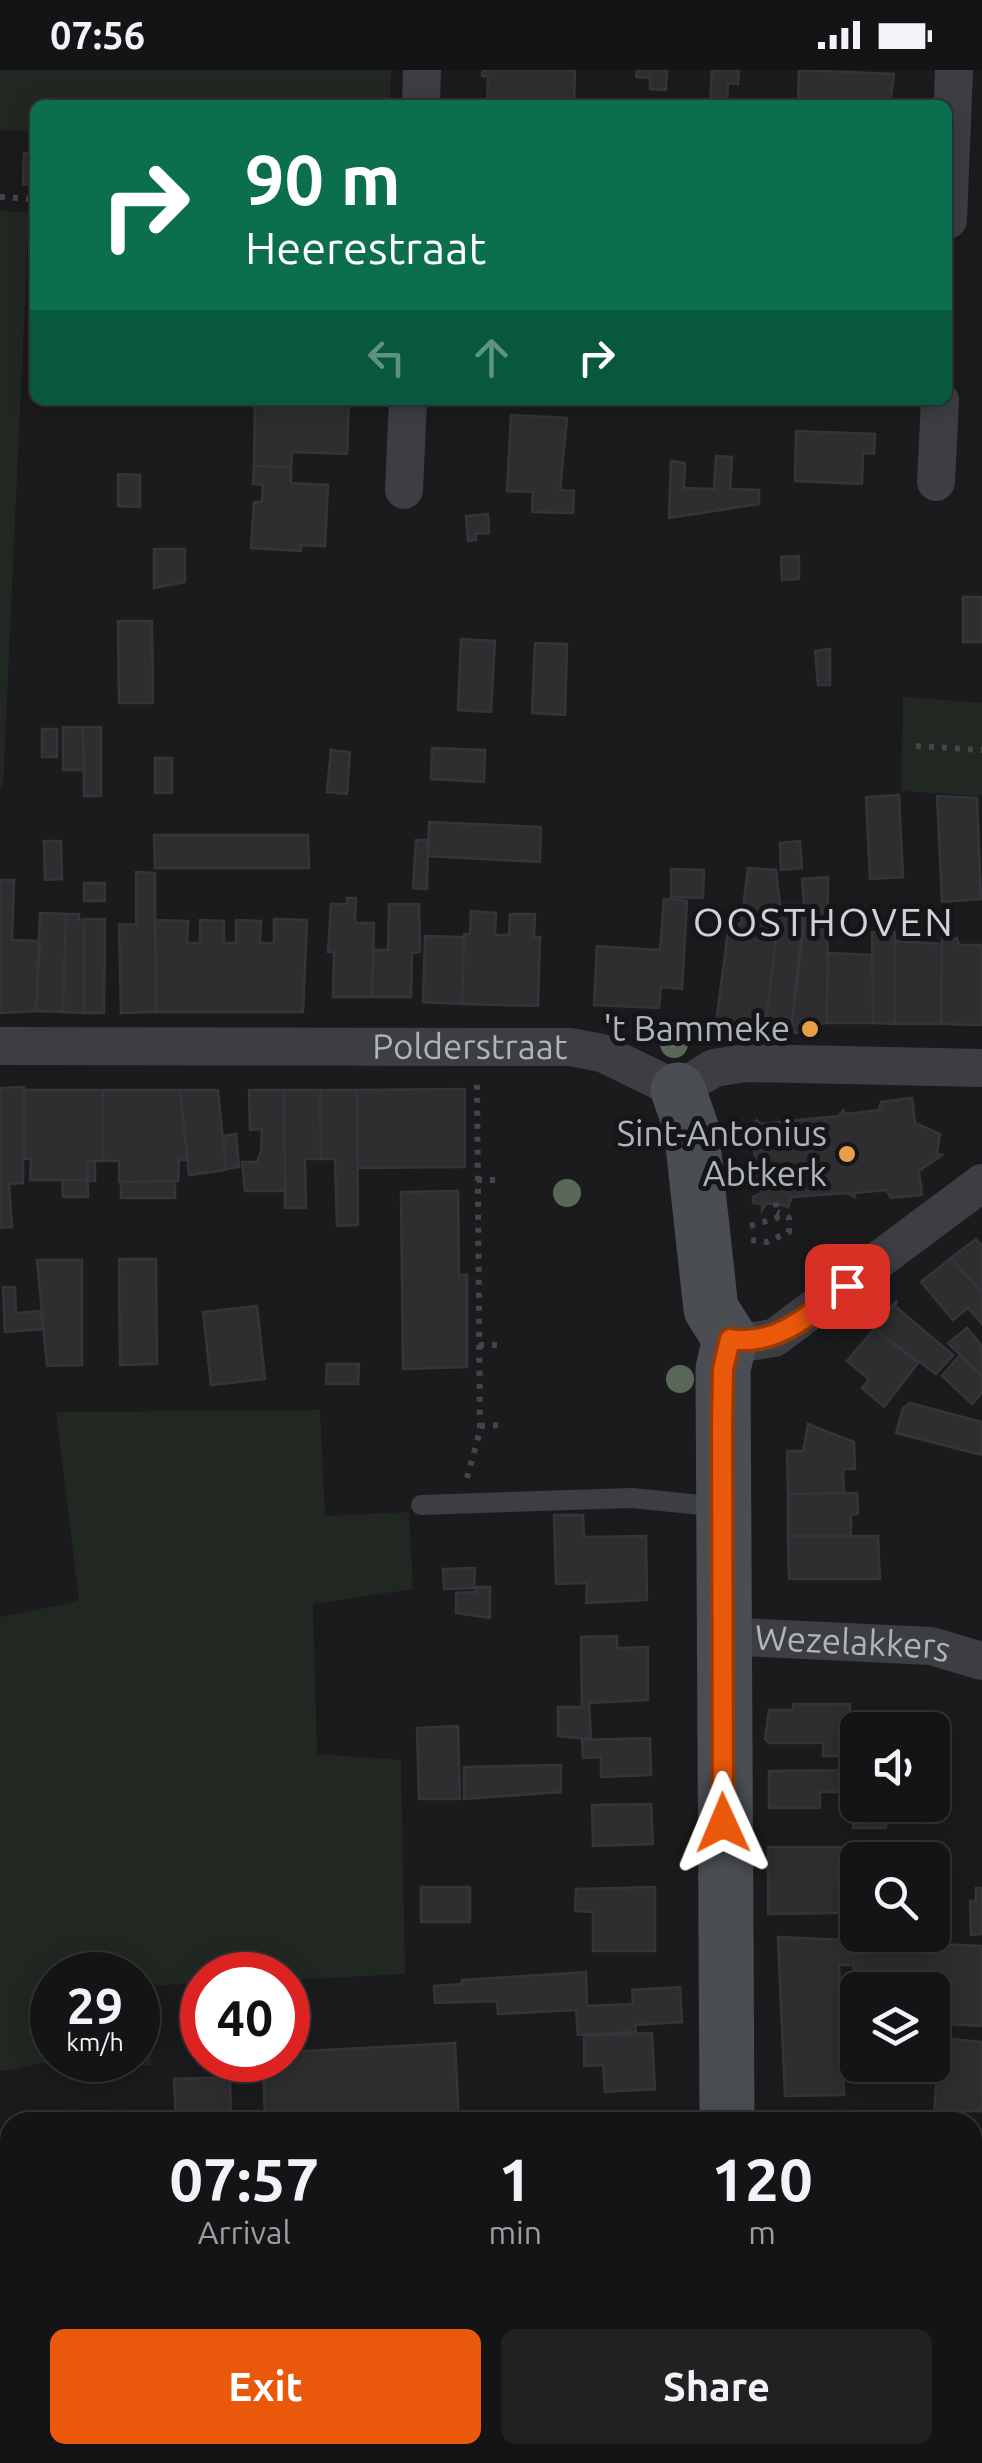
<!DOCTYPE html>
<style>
body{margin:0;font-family:Ubuntu,sans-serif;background:#212123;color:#f1f3f6;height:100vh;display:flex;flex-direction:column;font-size:38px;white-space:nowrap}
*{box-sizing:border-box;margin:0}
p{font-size:32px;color:#9d9ea1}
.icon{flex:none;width:55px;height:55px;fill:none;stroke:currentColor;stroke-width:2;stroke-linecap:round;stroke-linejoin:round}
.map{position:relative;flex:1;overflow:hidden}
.details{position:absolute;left:0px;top:2042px;width:982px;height:352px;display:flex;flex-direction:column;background:#141416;border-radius:30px 30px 0 0;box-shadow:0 5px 25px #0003,0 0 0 2px #333335}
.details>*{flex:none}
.guide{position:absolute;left:30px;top:30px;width:922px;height:305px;border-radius:15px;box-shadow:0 5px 25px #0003,0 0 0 2px #333335;background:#0b6e4f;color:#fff;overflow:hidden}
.fabs{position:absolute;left:840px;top:1642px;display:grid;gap:20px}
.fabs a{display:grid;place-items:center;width:110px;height:110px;border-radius:15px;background:#141416;box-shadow:0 5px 25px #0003,0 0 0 2px #333335;font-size:50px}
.speed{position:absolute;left:30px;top:1882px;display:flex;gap:20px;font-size:50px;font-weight:700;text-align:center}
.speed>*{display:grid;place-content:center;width:130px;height:130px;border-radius:50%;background:#141416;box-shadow:0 5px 25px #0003,0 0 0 2px #333335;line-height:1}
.speed small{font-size:25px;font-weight:400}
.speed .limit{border:15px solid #d22;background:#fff;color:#111}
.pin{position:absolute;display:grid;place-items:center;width:85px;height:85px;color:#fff;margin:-42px;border-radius:20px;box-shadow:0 5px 15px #0006}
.me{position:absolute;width:110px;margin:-55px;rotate:359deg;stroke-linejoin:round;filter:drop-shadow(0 0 8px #0008)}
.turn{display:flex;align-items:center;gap:35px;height:210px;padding:0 50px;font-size:45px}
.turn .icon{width:130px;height:130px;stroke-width:2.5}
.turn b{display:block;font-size:70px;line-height:85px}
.lanes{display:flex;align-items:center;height:95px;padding:0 50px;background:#0003;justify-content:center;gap:50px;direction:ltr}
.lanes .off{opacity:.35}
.eta{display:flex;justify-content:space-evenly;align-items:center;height:170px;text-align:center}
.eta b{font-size:60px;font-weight:700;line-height:70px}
.action{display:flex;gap:20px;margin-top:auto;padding:20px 50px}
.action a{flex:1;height:115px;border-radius:15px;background:#ea580c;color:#fff;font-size:40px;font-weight:700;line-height:115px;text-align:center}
.action a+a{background:#212123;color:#f1f3f6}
.status{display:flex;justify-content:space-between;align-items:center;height:70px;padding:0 50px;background:#141416;direction:ltr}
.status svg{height:28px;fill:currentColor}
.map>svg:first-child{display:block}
.green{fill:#212821;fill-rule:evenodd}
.building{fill:#2e2e31;stroke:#353539;stroke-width:2.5}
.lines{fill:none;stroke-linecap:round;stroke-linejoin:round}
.path{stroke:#424549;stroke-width:6;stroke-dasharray:5 8;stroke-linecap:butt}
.lane{stroke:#3c3e42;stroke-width:20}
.street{stroke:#3c3e42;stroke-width:38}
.secondary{stroke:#4a4d52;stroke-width:55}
.tree{fill:#586757}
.route-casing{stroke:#983908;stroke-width:25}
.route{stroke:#ea580c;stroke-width:18}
.poi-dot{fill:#e79e49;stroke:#161618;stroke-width:4}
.labels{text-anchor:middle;stroke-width:10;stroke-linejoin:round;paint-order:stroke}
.poi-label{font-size:35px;fill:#aeb4bb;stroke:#161618;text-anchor:end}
.street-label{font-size:35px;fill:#aeb4bb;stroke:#161618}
.quarter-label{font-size:40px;letter-spacing:2.5px;fill:#cfd2d8;stroke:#161618}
</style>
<div class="status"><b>07:56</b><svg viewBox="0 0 49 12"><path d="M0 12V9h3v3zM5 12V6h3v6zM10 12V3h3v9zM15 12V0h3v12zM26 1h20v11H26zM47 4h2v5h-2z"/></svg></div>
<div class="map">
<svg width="982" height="2393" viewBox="0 0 982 2393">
<rect width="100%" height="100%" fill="#1b1b1d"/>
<path class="green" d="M0 0H391L390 35H35V62L0 60Z
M0 141 29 142 3 718H0Z
M903 627 982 633V726L901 721Z
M320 1340 325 1446 409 1442 413 1519 313 1534 317 1684 401 1690 405 1904 288 1910V1905H202V1913L141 1916 152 1995 50 1992 0 2001V1547L79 1531 56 1342ZM52 1905H138V1990H52Z"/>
<path class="building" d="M483 0H575L574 35H487L488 7 482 6Z
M637 0H667L666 20 650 19V8L636 7Z
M712 0H739L738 14 728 13 727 35H710Z
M799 0 894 4 890 35H798Z
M24 83H35V115L23 114Z
M255 330H349L347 384 292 382 291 397 254 396Z
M511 345 567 348 560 420 574 421 573 443 532 442 533 422 507 421Z
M796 361 875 364 874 384 863 383 862 414 795 411Z
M716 386 732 387 730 419 759 420V434L669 448 671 391 685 393 684 418 714 419Z
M254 396 291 397V413L328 415 325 476 301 475V481L251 478 254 432H262L263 415 253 414Z
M118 404 140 405V437L118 436Z
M488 444 489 463 475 464 476 470 468 471 466 446Z
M154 479H185V512L154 518Z
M799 486V509L782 510 781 487Z
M963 527H982V572H963Z
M118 551H152L153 633H119Z
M461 569 495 571 491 642 458 640Z
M535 573 567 574 565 645 532 643Z
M830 579V615H818L815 581Z
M63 657H83L84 700H63Z
M83 657H101V726H84Z
M42 659H57V687H42Z
M432 678 485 680 484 712 431 709Z
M331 680 350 682 347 724 327 722Z
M155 688H172V723H155Z
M899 725 903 807 870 809 866 727Z
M937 726 977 728 981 829 942 832Z
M429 752 541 757 540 792 428 786Z
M154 765H308L309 798H155Z
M416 770H428L427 819 413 818Z
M44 771H61L62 809 45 810Z
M800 771 802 798 781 800 780 773Z
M748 798 776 800 780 835 765 960 716 954 729 853 741 854Z
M671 799 704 800 703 828 671 827Z
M136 802 155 803 156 942 121 943 119 854 136 855Z
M828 807 827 953 818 954 817 966 791 962 805 848 802 809Z
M0 810H14L12 870 40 871 36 941 0 943Z
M84 813H105V831H84Z
M347 828H356L355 853H374L372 927H333L334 882H328L331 834H347Z
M664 829 687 831 682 919 661 917 659 938 594 935 597 876 660 880Z
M389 834H419L420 882 412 883 411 927H372L373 880H388Z
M780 835H804L791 962 765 960Z
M471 841 496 843 495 865H509L510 844H535L534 867H540L538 936 462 934 464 864H470Z
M40 843 66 844 63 942 36 941Z
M66 844H79V850H84V943L63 942Z
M84 849H105L104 943H84Z
M274 849 307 850 303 942H156L155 850 188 851 187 873H200V850L224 851V873H236V850L261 851 260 873H274Z
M872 862H895V954L873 953Z
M425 866 464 867 462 934 423 932Z
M942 868H957L959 875H982V955L941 954Z
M895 871 942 874 941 954H895Z
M828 883 873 885V953H827Z
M24 1017 23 1113 9 1114 12 1157 0 1158V1018Z
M465 1019V1097L358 1098 357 1020Z
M24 1020H103V1091H87L88 1110H30L31 1089H24Z
M103 1020H180L188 1090H179L178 1111 119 1112V1091H103Z
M180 1020H218L226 1100 189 1105Z
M249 1020H284L285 1121H245L242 1092H257L261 1081 262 1059 250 1060Z
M284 1020H320L321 1089H305L306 1138H285Z
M320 1020H357L358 1155 337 1156 335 1089H321Z
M912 1028 915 1053 940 1064 937 1083 942 1085 919 1101 922 1125 891 1128 886 1120 854 1123 855 1127 847 1123 792 1127 788 1137 776 1133 766 1134 762 1140V1134L753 1133V1127L761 1123 760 1112 753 1113 757 1109 754 1077 750 1074 759 1073 754 1054 757 1050 760 1054 839 1046 843 1040 846 1044 879 1040 881 1032Z
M236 1064 239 1097 226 1099 223 1066Z
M87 1091H95V1111H88V1127H63L62 1110H88Z
M175 1111V1128H121V1112Z
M458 1121 459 1205H467V1297L403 1299 401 1122Z
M976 1169 982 1176V1223L951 1188Z
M951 1188 982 1223V1254L968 1238 953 1250 921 1212Z
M119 1189H156L157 1294 120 1295Z
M37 1190H82V1295L47 1296Z
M3 1217H15L16 1243 41 1241 43 1259 5 1262Z
M897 1230 895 1236 953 1285 936 1304 874 1259Z
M257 1236 265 1309 211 1315 203 1242Z
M967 1258 982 1276V1306L948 1273Z
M874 1259 918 1293 884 1337 862 1318 869 1309 847 1291Z
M960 1285 982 1306V1323L972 1334 942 1306Z
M327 1294H359L358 1314H326Z
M910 1333 982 1352V1385L896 1363 903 1338Z
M808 1354 854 1372 855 1399H843L844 1423 788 1424 787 1381H803Z
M857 1423 858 1444 851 1445V1466H788V1424Z
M554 1445H583L584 1467 646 1466 647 1530 586 1533 587 1513 556 1514Z
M788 1466H878L880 1509H789Z
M475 1498 474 1518 444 1519 443 1499Z
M476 1517H490V1548L456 1543V1523L476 1522Z
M617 1566V1578L648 1577V1630L589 1633 591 1669 558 1666V1637H582L581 1567Z
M793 1634H850L849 1668H858V1686H823V1673H769L765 1669 769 1640H793Z
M458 1656 460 1729H419L417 1658Z
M650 1668 651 1705 601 1707V1687L583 1688 582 1670Z
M561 1695V1722L464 1729V1697Z
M858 1700V1722H820V1738H769V1701Z
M651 1734 653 1774 593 1776 592 1735Z
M853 1737H886V1758H853Z
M768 1777H860L858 1795H838L839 1843 768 1844Z
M421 1817H470V1852H421Z
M655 1817V1881H593V1842L575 1841 576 1819Z
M976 1818H982V1864L971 1865 970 1831H976Z
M778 1867 982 1876V1956L932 1953V1920H896L897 1905 854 1901 853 1895H839L844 2025 785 2026Z
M586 1902 587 1936 633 1934 632 1920 680 1917 682 1952 635 1955 636 1962 578 1965 576 1940 498 1944 497 1931 435 1933 434 1916 462 1914V1910Z
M652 1963 655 2019 605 2022 603 1995 584 1996V1966Z
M940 1968 982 1972V2041L934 2042Z
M455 1973 459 2052H265L263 1990H288V1982Z
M230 2007 231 2051 176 2052 174 2009Z
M883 2042 884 2052H798V2049Z
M10 2159V2209L0 2211V2161Z
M630 2385H682L683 2393H631Z
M833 2385H876L878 2393H834Z"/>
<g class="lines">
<path class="path" d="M0 127 35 129
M916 676 982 680
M477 1110H503
M750 1156 777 1148 776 1133
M751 1170 767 1172 789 1162V1148L777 1142
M479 1275H503
M480 1356 504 1355
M467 1408 480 1361 477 1013
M0 2277 10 2275
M196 2385 198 2393"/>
<path class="lane" d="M421 1435 632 1428 721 1437"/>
<g class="street">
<path d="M421 35 422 0"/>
<path d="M948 150 954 0"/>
<path d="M936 412 940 330"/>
<path d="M404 420 408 330"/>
<path id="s1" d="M0 976 570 977 602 983 678 1020 714 998 745 993 982 998"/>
<path d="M730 1269 748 1272 774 1268 982 1113"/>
<path id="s2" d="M721 1566 931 1576 982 1591"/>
<path d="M0 2123 10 2120"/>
<path d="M0 2319 10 2365"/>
<path d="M255 2385 257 2393"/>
</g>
<path class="secondary" d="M678 1020 691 1057 711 1239 730 1269 723 1299 727 2052
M767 2385 769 2393"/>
</g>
<g class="tree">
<circle cx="674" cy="974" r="14"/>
<circle cx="567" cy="1123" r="14"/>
<circle cx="680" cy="1309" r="14"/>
</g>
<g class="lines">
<defs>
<path id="route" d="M723 1753 722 1354 723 1299 730 1269C777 1277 812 1243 847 1216"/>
</defs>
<use href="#route" class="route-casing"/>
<use href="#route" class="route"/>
</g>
<g class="poi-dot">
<circle cx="810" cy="959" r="10"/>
<circle cx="847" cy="1084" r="10"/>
</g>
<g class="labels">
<g class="poi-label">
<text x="790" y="971">'t Bammeke</text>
<text x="827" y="1076">Sint-Antonius<tspan x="827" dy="40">Abtkerk</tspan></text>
</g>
<g class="street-label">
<text dy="12" stroke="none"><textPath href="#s1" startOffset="470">Polderstraat</textPath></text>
<text dy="12" stroke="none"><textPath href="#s2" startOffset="132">Wezelakkers</textPath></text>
</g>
<g class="quarter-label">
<text x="824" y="866">OOSTHOVEN</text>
</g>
</g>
</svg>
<div class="fabs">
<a><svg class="icon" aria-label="sound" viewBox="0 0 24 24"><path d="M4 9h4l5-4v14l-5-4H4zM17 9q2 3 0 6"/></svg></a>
<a><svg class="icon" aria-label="search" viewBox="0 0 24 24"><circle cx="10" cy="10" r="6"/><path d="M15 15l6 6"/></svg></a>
<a><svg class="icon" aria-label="layers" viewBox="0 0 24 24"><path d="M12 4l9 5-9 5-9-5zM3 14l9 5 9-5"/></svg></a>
</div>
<div class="speed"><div>29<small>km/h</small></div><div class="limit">40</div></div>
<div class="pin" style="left:847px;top:1216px;background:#d93025"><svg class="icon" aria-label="arrive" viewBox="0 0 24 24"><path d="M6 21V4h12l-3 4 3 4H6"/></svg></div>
<svg class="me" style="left:723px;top:1753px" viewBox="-20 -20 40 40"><path d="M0-17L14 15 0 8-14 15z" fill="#ea580c" stroke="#fff" stroke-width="4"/></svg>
<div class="guide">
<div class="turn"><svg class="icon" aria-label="right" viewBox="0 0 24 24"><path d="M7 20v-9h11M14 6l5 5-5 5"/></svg><div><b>90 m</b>Heerestraat</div></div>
<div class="lanes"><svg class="icon off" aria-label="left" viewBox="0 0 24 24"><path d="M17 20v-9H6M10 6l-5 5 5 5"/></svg><svg class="icon off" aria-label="ahead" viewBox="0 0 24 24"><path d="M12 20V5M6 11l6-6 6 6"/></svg><svg class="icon" aria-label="right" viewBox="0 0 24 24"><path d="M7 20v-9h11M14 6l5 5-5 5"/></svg></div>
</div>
<section class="details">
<div class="eta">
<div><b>07:57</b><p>Arrival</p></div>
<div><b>1</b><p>min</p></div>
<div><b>120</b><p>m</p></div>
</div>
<div class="action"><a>Exit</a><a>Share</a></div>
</section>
</div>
